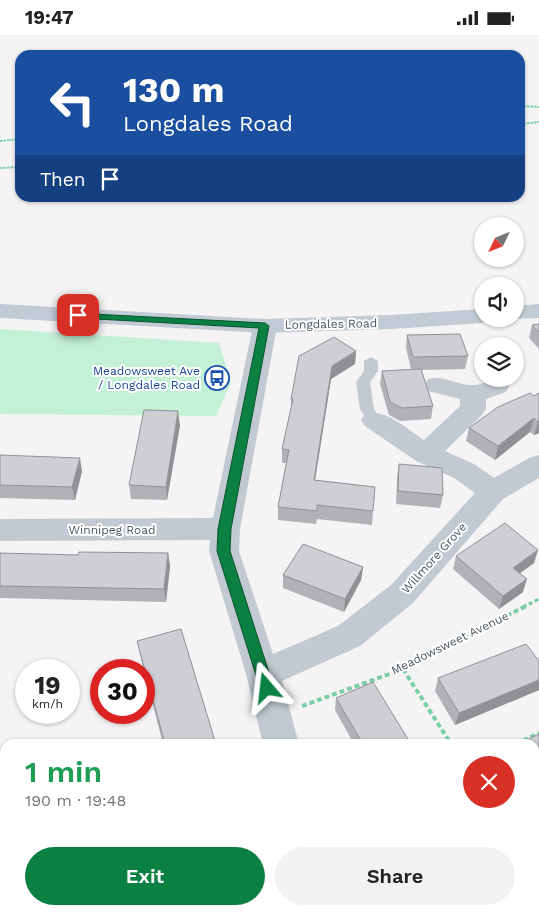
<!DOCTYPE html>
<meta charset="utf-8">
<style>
body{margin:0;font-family:"Work Sans",sans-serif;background:#f2f2f2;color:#222;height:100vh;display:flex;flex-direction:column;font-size:19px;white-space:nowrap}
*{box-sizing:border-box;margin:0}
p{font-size:16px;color:#767676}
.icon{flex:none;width:28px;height:28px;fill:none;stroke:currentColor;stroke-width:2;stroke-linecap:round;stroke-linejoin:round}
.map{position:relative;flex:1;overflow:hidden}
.drawer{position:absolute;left:0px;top:704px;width:540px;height:176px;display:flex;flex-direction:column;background:#fff;border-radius:15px 15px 0 0;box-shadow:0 1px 4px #0004}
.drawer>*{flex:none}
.banner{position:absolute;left:15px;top:15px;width:510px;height:152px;border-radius:15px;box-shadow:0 1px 4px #0004;background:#1a4fa0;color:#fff;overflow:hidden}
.needle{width:32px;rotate:227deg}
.controls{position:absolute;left:474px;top:182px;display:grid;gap:10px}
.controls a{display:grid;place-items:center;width:50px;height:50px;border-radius:50%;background:#fff;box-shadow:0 1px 4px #0004;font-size:25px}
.speed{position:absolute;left:15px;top:624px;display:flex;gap:10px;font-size:25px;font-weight:700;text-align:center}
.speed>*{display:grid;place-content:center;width:65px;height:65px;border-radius:50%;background:#fff;box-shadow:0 1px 4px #0004;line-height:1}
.speed small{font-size:12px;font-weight:400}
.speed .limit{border:8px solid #d22;background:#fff;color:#111}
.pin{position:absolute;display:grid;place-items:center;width:42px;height:42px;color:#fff;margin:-21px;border-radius:10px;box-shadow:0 2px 8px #0006}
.me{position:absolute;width:55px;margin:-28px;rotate:343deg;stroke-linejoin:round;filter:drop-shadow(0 0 4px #0008)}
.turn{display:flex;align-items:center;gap:18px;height:105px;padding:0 25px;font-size:22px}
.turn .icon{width:65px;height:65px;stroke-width:2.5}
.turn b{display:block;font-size:35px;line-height:42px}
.then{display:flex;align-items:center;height:48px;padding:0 25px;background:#0003;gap:10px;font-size:19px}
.round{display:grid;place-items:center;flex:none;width:52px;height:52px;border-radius:26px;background:#f2f2f2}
.summary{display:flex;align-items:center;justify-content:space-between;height:85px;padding:0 25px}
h1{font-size:30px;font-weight:600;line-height:38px;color:#1e9e55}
.primary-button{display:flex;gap:10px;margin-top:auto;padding:10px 25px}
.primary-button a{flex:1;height:58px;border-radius:30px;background:#0b8043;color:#fff;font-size:20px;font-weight:600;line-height:58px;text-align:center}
.primary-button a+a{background:#f2f2f2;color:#222}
.status{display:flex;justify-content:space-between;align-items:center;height:35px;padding:0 25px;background:#fff;direction:ltr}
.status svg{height:14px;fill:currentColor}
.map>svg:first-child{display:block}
.green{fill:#c3f1d5}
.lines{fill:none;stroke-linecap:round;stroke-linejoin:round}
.path-far2{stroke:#7ad0a6;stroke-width:2;stroke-dasharray:2.5 1;stroke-linecap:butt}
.path-far1{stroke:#7ad0a6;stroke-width:3;stroke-dasharray:4 2.5;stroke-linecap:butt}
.path{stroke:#7ad0a6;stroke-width:4;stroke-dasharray:5 3;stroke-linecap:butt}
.lane{fill:#c1cad2;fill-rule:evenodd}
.street{fill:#c1cad2;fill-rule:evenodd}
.secondary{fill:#c1cbd6;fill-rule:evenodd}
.wall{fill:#b0b2b7}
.shaded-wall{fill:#909195}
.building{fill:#cdcfd5;stroke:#909195}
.route{fill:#0b8043;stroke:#07532c}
.labels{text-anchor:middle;stroke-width:4;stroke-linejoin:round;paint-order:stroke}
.street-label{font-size:12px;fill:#4a5661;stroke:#fff}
.transit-label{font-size:12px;fill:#164399;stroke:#fff;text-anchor:end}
</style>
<div class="status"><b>19:47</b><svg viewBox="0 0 49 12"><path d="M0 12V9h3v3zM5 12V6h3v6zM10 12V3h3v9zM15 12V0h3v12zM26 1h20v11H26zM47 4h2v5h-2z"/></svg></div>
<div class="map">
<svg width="539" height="879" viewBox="0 0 539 879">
<rect width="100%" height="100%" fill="#f5f3f3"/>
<path class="green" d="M0 294 219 308 231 348 216 381 0 379Z"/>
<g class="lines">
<path class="path-far2" d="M520 71 539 72
M520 89 539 87
M0 106 20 104
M0 133 20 132"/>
<path class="path-far1" d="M523 572 539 564"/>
<path class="path" d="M403 634 451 709
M302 671 403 634 526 571
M516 709 539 698
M0 806 5 805
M535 833 539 839"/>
<path class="lane" d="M371 322 378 326V336L370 347 374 374 381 385 379 388H369L360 374 356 347 364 336V326Z
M101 875H123L122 879H100Z"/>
<path class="street" d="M265 284 273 286 277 291 240 494 239 516 273 619 338 591 391 550 475 458 454 443 416 426 365 391 361 385 365 379C386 373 407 394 424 405L460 371V364L428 356 425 350 428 344C444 340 456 350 471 350 483 351 492 342 506 345L509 351 506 357 486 364V374L482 380 445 416 474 429 494 443 529 423 539 420V443L503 464 413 568 360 611 282 646 299 709H263L246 639 209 516 210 505 0 506V484L213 483 253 291 257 286Z
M297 875H337V879H297Z"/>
<path class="secondary" d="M0 269 265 284 392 280 482 274V284H492L482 288 392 294 265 298 0 283Z
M539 269V283L511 284H515V271Z"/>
</g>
<path class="wall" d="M539 289V314L529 303 532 290Z
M407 300 468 321 465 334 421 335 433 371 431 384 400 386 389 380 380 349 382 336 411 334 406 313Z
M356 316 355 329 331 344 315 445 373 476 372 490 317 484 316 489 278 485V472L286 428H282V414L291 377V364Z
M539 358V398L534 400 530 397 495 425 466 406 469 393Z
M180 390 167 465 131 464 129 450Z
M0 420 82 436 75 465 0 463Z
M399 429 443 460 440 473 396 469 397 442Z
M0 518 78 520 168 518 170 531 166 567 0 563Z
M456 521 534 528 520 538 523 557 499 574 453 534Z
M363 532 361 545 344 577 283 553V540Z
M137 606 215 706 216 709H163L141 624Z
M539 626V655L455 690 435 656 438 643Z
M336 663 411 709H354L335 675Z
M539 699V783L535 777V709Z
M436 875H499L502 879H438Z"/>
<path class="shaded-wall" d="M356 316 355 329 331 344 313 458 314 445 332 331Z
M178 376 180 390 167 465 166 452Z
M534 383 530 397 495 425 498 411Z
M539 386V398L534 400 538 387Z
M80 423 82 436 75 465 72 452Z
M538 515 534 528 509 546 513 533Z
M168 518 170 531 166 567 164 554Z
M363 532 361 545 344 577 345 564Z
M527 544 523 557 499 574 503 561Z
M539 645V655L455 690 459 678Z
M215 706 216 709H206Z"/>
<path class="building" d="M539 289V297L532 290Z
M460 299 468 321 413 322 407 300Z
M334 302 356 316 332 331 314 445 375 452 373 476 317 470V476L278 472 289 415 282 414 293 364H291L299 321Z
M421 334 433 371 402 373 390 367 382 336Z
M530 358 534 361 539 358V386L538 387 534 383 498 411 469 393 498 372Z
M144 375 178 376 166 452 129 450Z
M0 420 80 423 72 452 0 450Z
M399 429 442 433 443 460 398 456Z
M505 488 538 515 513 533 527 544 503 561 456 521Z
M303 509 363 532 345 564 283 540Z
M79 517 168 518 164 554 0 551V518L78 520Z
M181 594 215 706 206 709H165L137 606Z
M526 609 539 626V645L459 678 438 643Z
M373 647 411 709H363L336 663Z
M539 699V760L535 754V709H518Z
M159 875H224L225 879H160Z
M448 875H499L502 879H451Z"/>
<path class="route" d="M74 278 265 288 269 291 231 494 230 516 274 653 272 657 267 659 262 657 260 653 217 516 218 494 259 293 78 283 74 282Z"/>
<defs>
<symbol id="bus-ring" viewBox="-11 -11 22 22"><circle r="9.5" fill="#fff" stroke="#1a4fb4" stroke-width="1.5"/><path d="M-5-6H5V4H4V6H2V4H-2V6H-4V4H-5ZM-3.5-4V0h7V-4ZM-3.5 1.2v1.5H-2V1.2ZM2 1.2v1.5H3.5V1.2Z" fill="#1a4fb4"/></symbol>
</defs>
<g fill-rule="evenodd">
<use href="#bus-ring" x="203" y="329" width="28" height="28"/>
</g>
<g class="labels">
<g class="street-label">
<text transform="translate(331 289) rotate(-1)" y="4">Longdales Road</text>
<text x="112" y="499">Winnipeg Road</text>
<text transform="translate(434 523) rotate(-48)" y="4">Willmore Grove</text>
<text transform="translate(450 608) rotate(-26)" y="4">Meadowsweet Avenue</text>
</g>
<g class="transit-label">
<text x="200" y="340">Meadowsweet Ave<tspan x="200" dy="14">/ Longdales Road</tspan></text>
</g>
</g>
</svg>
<div class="controls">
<a><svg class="needle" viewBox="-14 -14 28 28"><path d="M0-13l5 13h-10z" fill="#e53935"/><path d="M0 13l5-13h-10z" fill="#767676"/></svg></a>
<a><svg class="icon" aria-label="sound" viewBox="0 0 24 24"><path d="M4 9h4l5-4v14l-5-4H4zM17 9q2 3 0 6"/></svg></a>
<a><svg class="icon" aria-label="layers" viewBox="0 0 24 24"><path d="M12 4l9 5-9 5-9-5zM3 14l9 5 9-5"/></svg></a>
</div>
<div class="speed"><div>19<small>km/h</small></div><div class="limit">30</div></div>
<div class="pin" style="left:78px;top:280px;background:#d93025"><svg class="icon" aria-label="arrive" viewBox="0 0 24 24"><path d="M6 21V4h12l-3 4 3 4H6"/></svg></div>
<svg class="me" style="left:267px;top:653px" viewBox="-20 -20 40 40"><path d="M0-17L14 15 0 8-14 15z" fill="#0b8043" stroke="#fff" stroke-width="4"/></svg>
<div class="banner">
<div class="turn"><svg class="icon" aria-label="left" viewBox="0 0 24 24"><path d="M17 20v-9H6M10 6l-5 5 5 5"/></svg><div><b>130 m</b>Longdales Road</div></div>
<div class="then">Then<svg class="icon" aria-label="arrive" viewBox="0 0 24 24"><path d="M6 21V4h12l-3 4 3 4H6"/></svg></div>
</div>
<section class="drawer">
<div class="summary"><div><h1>1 min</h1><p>190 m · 19:48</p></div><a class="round" style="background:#d93025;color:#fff"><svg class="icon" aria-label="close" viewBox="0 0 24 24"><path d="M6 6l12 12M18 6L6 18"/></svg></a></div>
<div class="primary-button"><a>Exit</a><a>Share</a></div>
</section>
</div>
